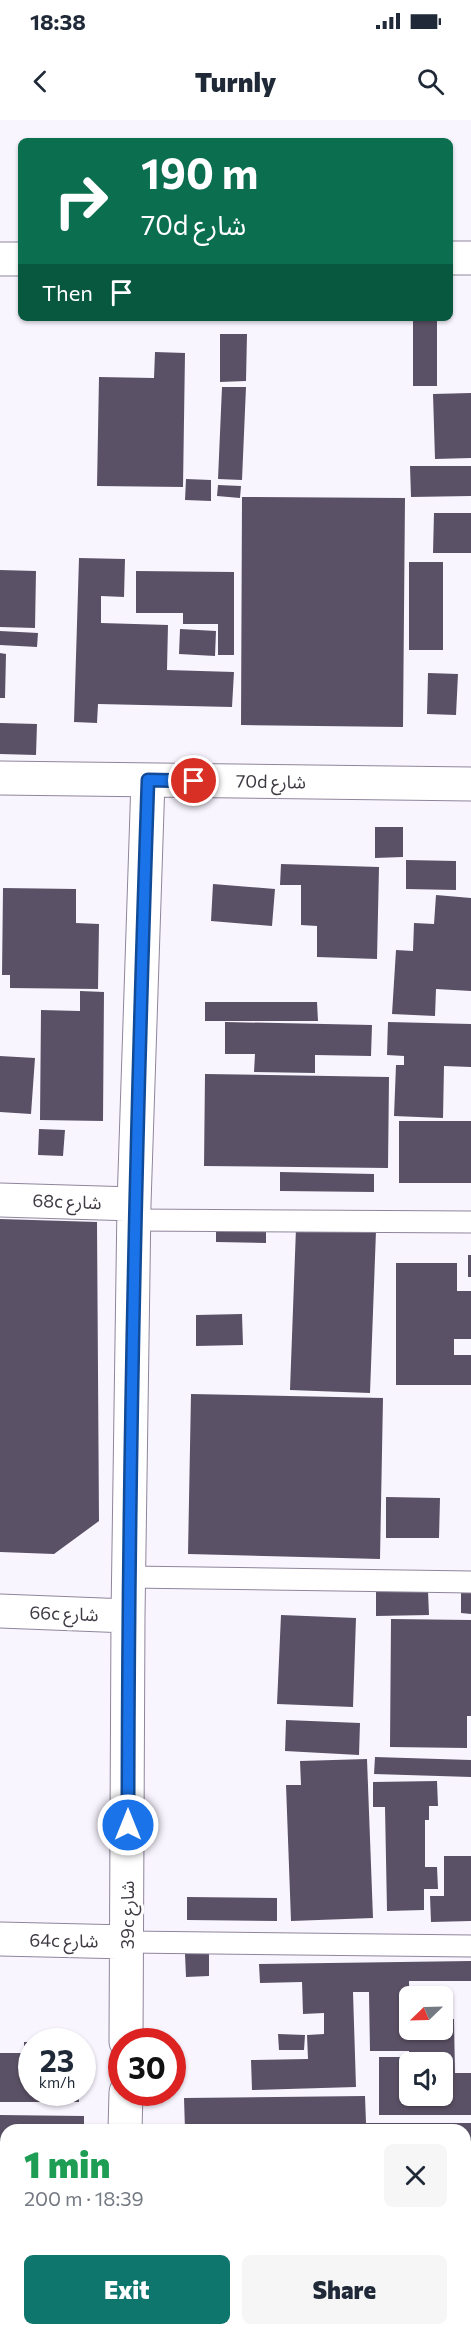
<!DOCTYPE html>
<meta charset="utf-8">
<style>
body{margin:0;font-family:Commissioner,"Noto Sans Arabic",sans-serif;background:#f6f6f7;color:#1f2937;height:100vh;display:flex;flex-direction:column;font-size:22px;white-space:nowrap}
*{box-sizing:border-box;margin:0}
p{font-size:20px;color:#747a83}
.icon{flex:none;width:33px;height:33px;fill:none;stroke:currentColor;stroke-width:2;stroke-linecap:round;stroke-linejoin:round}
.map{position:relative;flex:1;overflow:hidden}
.details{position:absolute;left:0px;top:2004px;width:471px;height:212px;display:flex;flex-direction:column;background:#fff;border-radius:18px 18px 0 0;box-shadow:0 2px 4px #0004}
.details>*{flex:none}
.top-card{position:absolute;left:18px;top:18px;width:435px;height:183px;border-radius:9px;box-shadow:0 2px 4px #0004;background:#0b6e4f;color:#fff;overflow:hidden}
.needle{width:39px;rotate:247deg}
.tools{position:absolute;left:399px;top:1866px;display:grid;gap:12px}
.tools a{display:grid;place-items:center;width:54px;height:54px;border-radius:9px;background:#fff;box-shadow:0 2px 4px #0004;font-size:30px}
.speed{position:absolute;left:18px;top:1908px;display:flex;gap:12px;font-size:30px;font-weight:700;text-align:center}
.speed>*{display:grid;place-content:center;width:78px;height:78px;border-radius:50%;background:#fff;box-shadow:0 2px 4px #0004;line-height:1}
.speed small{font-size:15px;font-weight:400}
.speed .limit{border:9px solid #d22;background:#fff;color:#111}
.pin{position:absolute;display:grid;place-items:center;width:51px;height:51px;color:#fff;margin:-26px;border:3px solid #fff;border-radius:50%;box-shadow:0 2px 6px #0007}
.me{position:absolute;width:66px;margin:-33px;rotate:0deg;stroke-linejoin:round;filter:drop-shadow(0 0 4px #0008)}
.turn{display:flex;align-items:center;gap:21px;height:126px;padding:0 24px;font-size:27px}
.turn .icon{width:78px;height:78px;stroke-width:2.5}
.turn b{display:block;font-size:42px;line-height:51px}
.then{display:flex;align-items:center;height:57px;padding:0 24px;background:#0003;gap:12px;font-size:22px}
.round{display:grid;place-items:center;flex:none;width:63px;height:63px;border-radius:9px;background:#f6f6f7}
.headline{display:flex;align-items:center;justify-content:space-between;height:102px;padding:0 24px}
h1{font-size:36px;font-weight:800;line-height:45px;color:#1e9e55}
.button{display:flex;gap:12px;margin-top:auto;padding:12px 24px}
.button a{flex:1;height:69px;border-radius:9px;background:#0f766e;color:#fff;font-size:24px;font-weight:800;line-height:69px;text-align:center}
.button a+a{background:#f6f6f7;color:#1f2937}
.status{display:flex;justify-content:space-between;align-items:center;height:42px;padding:0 30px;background:#fff;direction:ltr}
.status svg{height:16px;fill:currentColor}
header{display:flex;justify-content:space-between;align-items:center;height:78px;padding:0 24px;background:#fff;font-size:27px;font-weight:800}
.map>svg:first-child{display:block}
.building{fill:#5b5166;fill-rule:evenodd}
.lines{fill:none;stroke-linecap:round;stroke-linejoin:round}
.service-casing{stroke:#8f859b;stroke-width:23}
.minor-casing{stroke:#8f859b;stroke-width:35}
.service{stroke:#fff;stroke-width:21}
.minor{stroke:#fff;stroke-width:33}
.route-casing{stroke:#114b97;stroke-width:15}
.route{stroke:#1a73e8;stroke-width:10}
.labels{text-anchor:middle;stroke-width:6;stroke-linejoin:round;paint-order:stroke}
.street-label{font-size:18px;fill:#3f3a44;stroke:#fff}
</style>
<div class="status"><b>18:38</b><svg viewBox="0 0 49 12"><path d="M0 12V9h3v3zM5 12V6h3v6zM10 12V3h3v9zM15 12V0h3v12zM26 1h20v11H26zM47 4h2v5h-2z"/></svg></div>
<header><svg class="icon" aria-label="back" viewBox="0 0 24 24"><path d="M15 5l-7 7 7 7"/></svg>Turnly<svg class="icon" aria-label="search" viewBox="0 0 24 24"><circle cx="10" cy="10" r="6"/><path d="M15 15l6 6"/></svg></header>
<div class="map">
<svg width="471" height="2215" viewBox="0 0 471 2215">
<rect width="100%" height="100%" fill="#f9f5ff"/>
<path class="building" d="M413 199H437V266H413Z
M220 214H247L246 261 220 262Z
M155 232 185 233 183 367 97 366 99 257 154 258Z
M222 267H246L242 360 218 359Z
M471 273V338L435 339 433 274Z
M410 346H471V376L411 377Z
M186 359 211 360V381L185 380Z
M218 365 241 366 240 378 217 376Z
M242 377 405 378 403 607 241 605Z
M434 393H471V433H433Z
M79 438 125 439 124 477 101 476V503L168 505 167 550 234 552 232 587 98 584 97 603 74 602Z
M409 442H443V530H409Z
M0 450 36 451 35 508 0 507Z
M136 451 234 452V535H218V504H183V493H136Z
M180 509 216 511 215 536 179 534Z
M0 511 38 513 37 527 0 525Z
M0 533 6 534 5 578H0Z
M428 553 458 554 456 595 427 594Z
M0 603 37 604 36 635 0 634Z
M375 707H403V737L375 738Z
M406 740 456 741V770L406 769Z
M281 744 379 747 377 839 317 837V806L301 805V765H280Z
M213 764 275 769 272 806 211 801Z
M3 768 76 769V803L99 804 98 869 10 868V855H2Z
M436 775 471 778V871L436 869 435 896 392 894 396 830 413 831 414 803 434 804Z
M80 871 104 872 103 1001 40 1000 41 890 80 891Z
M205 882H317L318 901H205Z
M225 902 372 905 371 936 315 935V953L254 952 255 934H225Z
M388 902 471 904V947L444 946 443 998 394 996 396 945H404V936L387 935Z
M0 936 35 938 31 994 0 992Z
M205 954 389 957 388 1048 204 1046Z
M399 1001H471V1063H399Z
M39 1009 65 1010 63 1036 38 1035Z
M280 1052 374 1054V1072L280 1071Z
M0 1099 97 1102 99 1401 54 1434 0 1432Z
M216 1104H266V1123L216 1122Z
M296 1108 376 1111 370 1273 290 1270Z
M468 1135H471V1157H468Z
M396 1143H457V1171H471V1219H454V1235H471V1265H396Z
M242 1194 243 1225 196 1226V1195Z
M191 1274 383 1278 380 1439 188 1434Z
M386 1377 440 1378 439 1418H386Z
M428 1471 429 1495 376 1496V1472Z
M461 1473H471V1494L461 1493Z
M281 1495 356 1498 353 1587 277 1584Z
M391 1499 471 1500V1596H467V1628L390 1627Z
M286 1600 360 1603 359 1635 285 1631Z
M375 1637 471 1640V1657L374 1654Z
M367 1639 373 1798 291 1801 286 1665H301L300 1641Z
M437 1661 438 1686H429V1700H425V1747H437L438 1769H424V1790L387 1791 385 1687H373V1662Z
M444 1736H471V1801L431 1802 430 1776H444Z
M187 1777 277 1778V1801L187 1800Z
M209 1833V1856L186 1857 185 1834Z
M471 1841V1861H409L410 1910H442V1899H454L455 1953H471V1995H379V1937H409V1931H370L369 1872H353L356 1967 252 1970 251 1940 308 1939 307 1915 324 1914V1893L303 1894 302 1862 260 1863 259 1844ZM410 1942H442V1976H410Z
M278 1914 305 1915 304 1930H279Z
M24 1922H32V1972H79V1982H0V1933H24Z
M365 1976 366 2003H471V2058H465V2010H185L184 1978Z
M0 1995 84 1996V2010H6V2163L0 2162Z
M465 2129H471V2177H465Z
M183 2210H287L286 2215H183Z
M310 2210H350L349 2215H310Z
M365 2210H417V2215H365Z"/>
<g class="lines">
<defs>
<path id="service" d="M134 1100 471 1102
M129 1457 471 1462
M128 1822 471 1826
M465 2187H471"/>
<path id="minor" d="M450 138H471
M0 139H21
M0 658 471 664
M0 1080 134 1084
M0 1491 128 1496
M0 1819 128 1822
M126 1922 128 1496 134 1084 148 660
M125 2010 126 1972
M0 2203 6 2204
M122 2215V2210"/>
</defs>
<use href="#service" class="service-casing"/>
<use href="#minor" class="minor-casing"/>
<use href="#service" class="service"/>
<use href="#minor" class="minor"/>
</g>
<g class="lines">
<defs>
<path id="route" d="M128 1705C128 1356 136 1009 148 660L194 661"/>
</defs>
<use href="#route" class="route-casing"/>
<use href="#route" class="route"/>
</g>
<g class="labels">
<g class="street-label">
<text transform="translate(271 662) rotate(1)" y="6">70d شارع</text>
<text transform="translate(67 1082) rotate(2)" y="6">68c شارع</text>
<text transform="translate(64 1494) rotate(2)" y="6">66c شارع</text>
<text transform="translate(128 1795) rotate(-90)" y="6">39c شارع</text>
<text transform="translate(64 1821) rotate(1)" y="6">64c شارع</text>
</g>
</g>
</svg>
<div class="tools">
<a><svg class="needle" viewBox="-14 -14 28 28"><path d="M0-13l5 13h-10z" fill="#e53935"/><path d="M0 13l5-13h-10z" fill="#747a83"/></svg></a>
<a><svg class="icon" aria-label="sound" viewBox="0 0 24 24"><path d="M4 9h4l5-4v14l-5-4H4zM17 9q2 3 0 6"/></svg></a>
</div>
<div class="speed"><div>23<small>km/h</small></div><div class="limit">30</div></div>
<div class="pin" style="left:194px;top:661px;background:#d93025"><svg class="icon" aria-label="arrive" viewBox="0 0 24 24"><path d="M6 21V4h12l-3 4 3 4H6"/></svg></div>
<svg class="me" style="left:128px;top:1705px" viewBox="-20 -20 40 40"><circle r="17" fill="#1a73e8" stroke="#fff" stroke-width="3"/><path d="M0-11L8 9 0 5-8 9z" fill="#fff"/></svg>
<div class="top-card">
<div class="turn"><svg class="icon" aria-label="right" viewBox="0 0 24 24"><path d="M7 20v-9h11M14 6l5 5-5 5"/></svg><div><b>190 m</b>70d شارع</div></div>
<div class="then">Then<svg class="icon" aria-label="arrive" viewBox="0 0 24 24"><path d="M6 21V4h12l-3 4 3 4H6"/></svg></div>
</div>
<section class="details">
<div class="headline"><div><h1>1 min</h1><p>200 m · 18:39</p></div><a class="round"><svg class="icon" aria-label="close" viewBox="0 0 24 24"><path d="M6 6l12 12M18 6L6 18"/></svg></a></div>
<div class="button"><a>Exit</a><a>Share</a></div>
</section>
</div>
